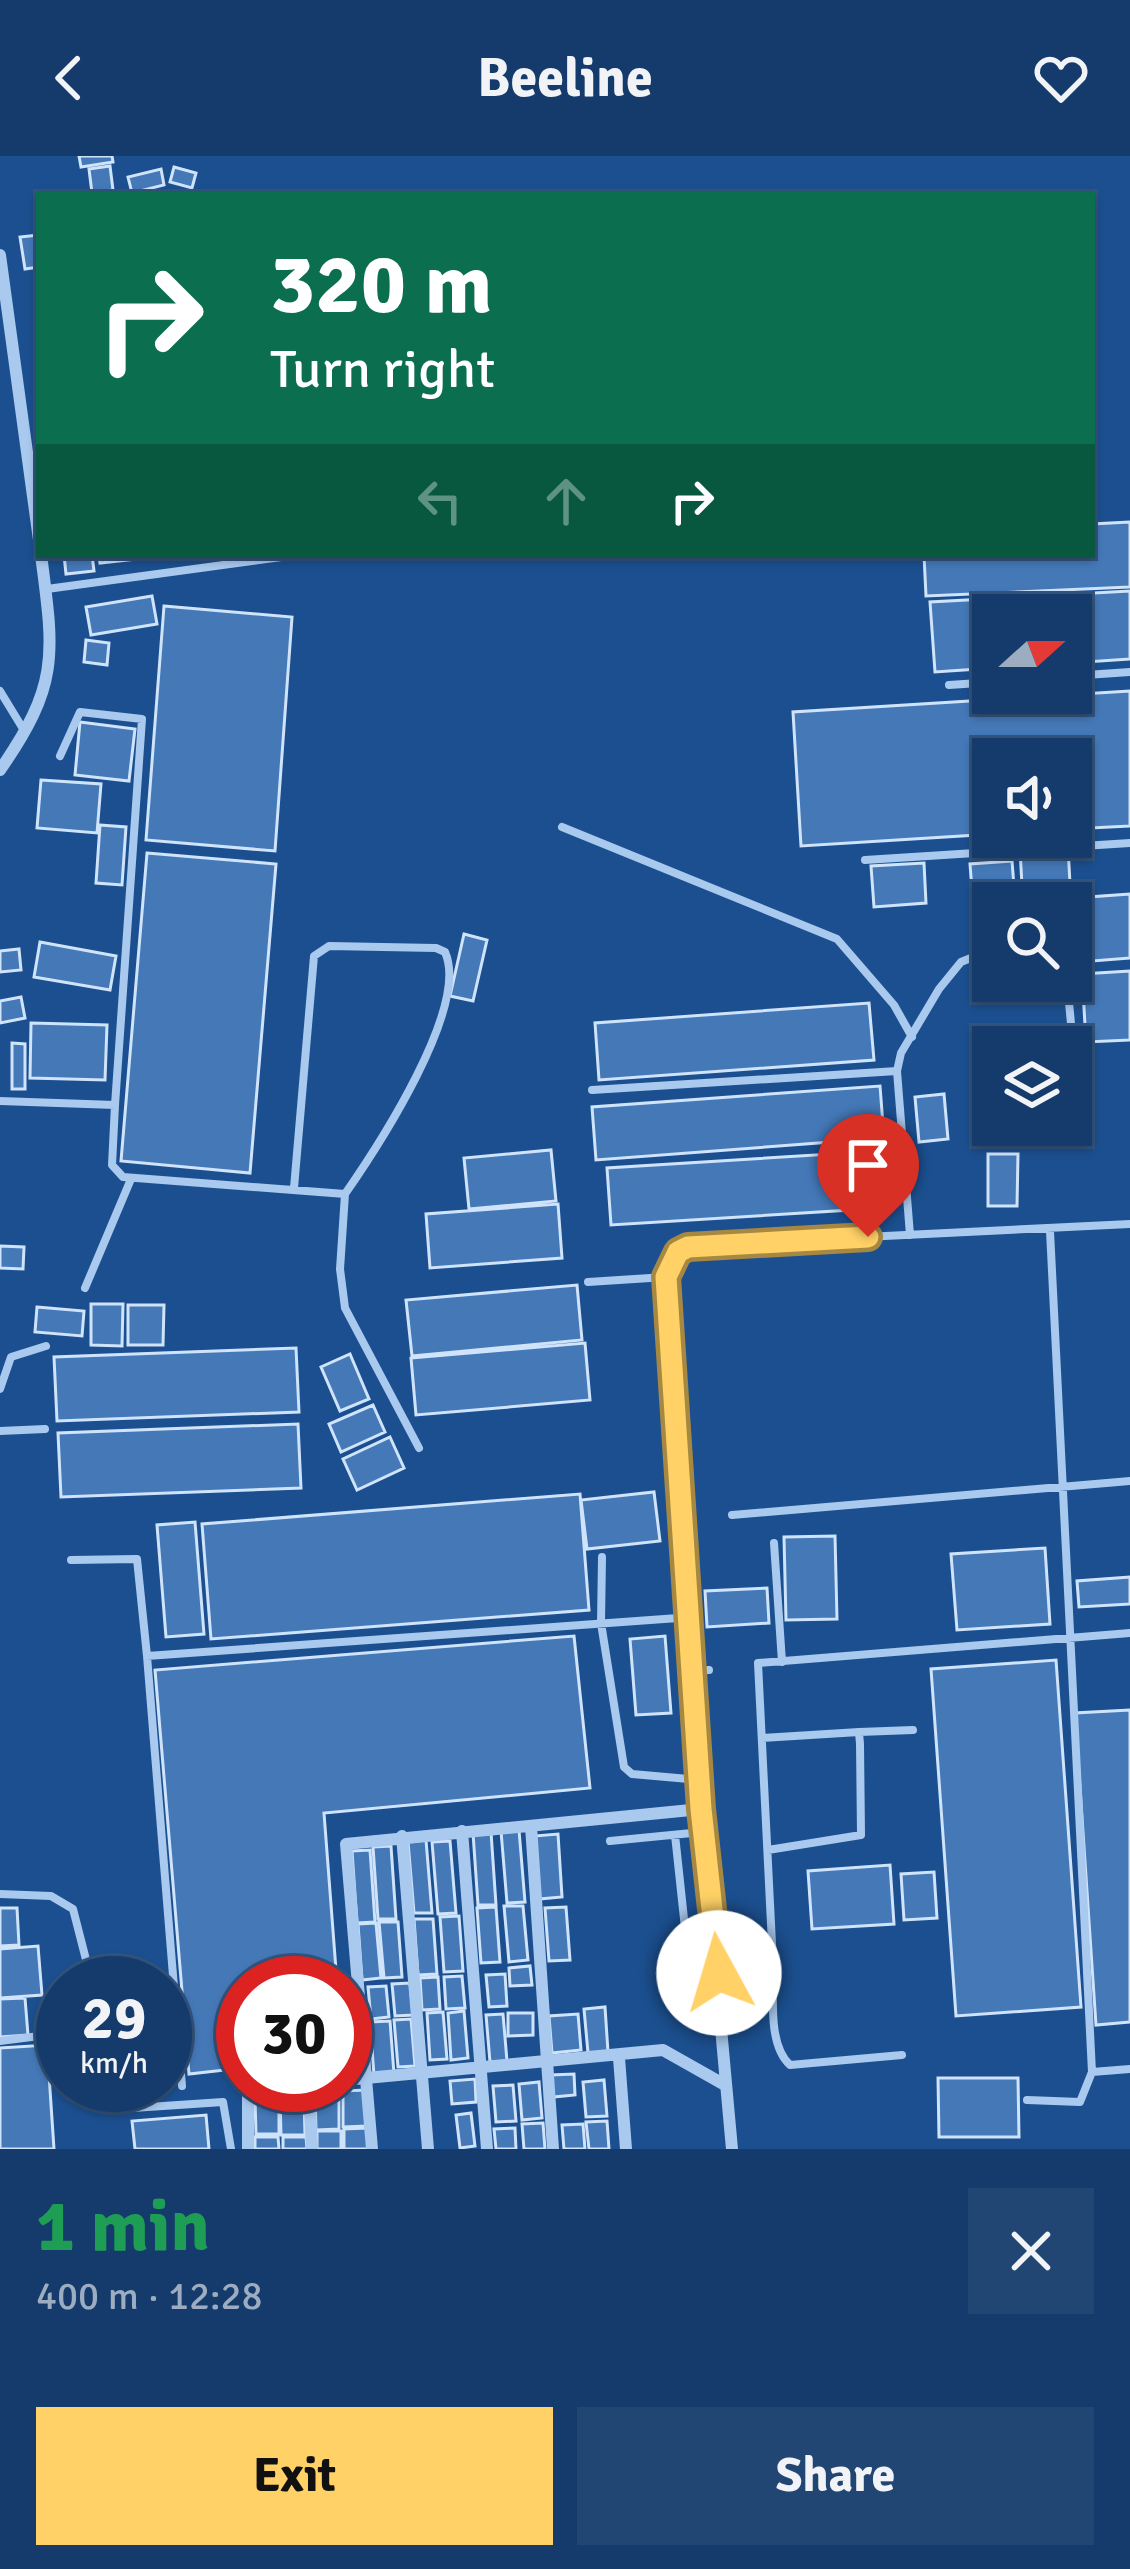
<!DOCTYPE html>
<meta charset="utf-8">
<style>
body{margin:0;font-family:Signika,sans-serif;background:#214673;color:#f1f3f6;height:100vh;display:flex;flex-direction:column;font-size:45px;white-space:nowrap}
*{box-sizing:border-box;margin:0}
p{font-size:39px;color:#9dadc1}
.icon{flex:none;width:66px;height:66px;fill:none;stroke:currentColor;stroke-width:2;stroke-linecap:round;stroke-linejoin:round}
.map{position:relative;height:1993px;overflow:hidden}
.side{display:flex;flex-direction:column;background:#143b6b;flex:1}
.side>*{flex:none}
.top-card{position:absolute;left:36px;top:36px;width:1059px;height:366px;border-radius:0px;box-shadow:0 3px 9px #0004,0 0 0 3px #33557e;background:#0b6e4f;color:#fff;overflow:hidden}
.needle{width:78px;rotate:69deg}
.tools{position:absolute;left:972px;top:438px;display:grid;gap:24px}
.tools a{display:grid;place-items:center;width:120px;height:120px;border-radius:0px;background:#143b6b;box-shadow:0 3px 9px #0004,0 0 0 3px #33557e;font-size:60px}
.speed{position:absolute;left:36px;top:1800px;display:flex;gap:24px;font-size:60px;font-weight:700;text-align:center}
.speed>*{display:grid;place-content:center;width:156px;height:156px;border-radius:50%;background:#143b6b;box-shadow:0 3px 9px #0004,0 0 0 3px #33557e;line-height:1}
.speed small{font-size:30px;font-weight:400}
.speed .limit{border:18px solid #d22;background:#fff;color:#111}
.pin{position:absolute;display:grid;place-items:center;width:102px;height:102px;color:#fff;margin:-123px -51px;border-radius:50% 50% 50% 0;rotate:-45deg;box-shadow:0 0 12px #0007}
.pin .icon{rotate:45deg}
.me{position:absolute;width:132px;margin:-66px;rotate:354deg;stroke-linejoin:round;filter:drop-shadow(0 0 9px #0008)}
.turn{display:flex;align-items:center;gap:42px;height:252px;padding:0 36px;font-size:54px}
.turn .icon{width:156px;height:156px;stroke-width:2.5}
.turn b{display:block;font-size:84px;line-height:102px}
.lanes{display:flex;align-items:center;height:114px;padding:0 36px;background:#0003;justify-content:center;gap:60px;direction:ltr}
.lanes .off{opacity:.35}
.round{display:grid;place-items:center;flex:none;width:126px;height:126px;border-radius:0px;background:#214673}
.summary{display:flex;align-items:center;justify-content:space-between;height:204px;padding:0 36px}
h1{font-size:72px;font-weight:700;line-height:90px;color:#1e9e55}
.cta{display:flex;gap:24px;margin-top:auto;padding:24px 36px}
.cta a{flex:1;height:138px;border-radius:0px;background:#ffd166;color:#111;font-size:48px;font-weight:700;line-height:138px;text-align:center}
.cta a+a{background:#214673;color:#f1f3f6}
header{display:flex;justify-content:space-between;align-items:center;height:156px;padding:0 36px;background:#143b6b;font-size:54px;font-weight:700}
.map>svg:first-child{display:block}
.building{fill:#4478b7;stroke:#cfe3fa;stroke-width:3}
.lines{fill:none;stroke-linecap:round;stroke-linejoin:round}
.service{stroke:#a9c9ee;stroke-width:8}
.minor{stroke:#a9c9ee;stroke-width:12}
.route-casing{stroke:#a68842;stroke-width:30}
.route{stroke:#ffd166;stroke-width:21}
</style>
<header><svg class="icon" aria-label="back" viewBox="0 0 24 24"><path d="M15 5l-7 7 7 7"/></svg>Beeline<svg class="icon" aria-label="heart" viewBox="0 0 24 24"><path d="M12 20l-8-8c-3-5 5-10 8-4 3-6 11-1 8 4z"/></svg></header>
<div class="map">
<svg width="1130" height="1993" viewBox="0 0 1130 1993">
<rect width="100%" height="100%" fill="#1b4f8f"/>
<path class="building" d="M79 0H112L113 6 81 11Z
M110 10 113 34 92 37 89 13Z
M174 11 196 17 192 32 170 26Z
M161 13 164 29 132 37 128 21Z
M39 79V111L25 113 20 81Z
M1130 366V431L926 440 924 399H1092V368Z
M64 399H92L94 415 66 418Z
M99 399H156V401L100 407Z
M1130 435V503L1071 507V459H993V512L935 516 930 446Z
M152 440 157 468 91 479 86 451Z
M164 450 292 461 275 695 146 684Z
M86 484 109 487 107 509 84 506Z
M1130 535V670L1071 673V603H993V678L801 690 793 556Z
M80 566 135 573 129 625 75 619Z
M41 624 101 628 97 677 37 672Z
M100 669 126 671 122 729 96 727Z
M1068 691 1071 746 1023 747 1020 694Z
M147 697 276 708 250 1017 121 1005Z
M1012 705 1015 743 973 747 970 708Z
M924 707 926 747 874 751 871 710Z
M1130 738V802L1080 806 1075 742Z
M464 778 487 784 473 845 450 840Z
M40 786 116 800 110 834 34 821Z
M19 793 21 814 0 816V795Z
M1130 815V884L1086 886 1082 818Z
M21 841 25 862 0 867V845Z
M869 847 874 904 599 924 595 867Z
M31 867 107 869 105 924 30 922Z
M12 887 25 888V933H12Z
M880 930 884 982 596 1004 592 951Z
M944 938 948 983 919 986 915 941Z
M551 994 556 1045 469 1053 464 1002Z
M880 995 883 1052 611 1069 607 1012Z
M988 998H1018L1017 1050H988Z
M558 1048 562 1102 430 1112 426 1058Z
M0 1090 24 1091 23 1113 0 1112Z
M577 1129 582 1184 412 1200 406 1144Z
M91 1148H123L122 1190 91 1189Z
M128 1149H164L163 1189H128Z
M37 1151 84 1155 82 1180 35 1176Z
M585 1187 590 1244 416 1259 411 1202Z
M296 1192 299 1256 57 1265 54 1201Z
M350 1198 369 1243 340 1255 321 1211Z
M373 1249 385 1276 341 1296 329 1268Z
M298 1268 301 1332 61 1341 58 1277Z
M390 1281 404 1312 357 1334 343 1303Z
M654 1336 660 1385 587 1393 581 1344Z
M580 1338 589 1454 211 1483 202 1368Z
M195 1366 204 1478 166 1481 157 1369Z
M835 1380 837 1463 786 1464 784 1381Z
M1045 1392 1050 1468 957 1474 951 1398Z
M1130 1421V1448L1079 1451 1077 1425Z
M767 1432 769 1467 707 1471 705 1435Z
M574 1480 590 1632 324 1657 337 1827H243V1912L189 1918 155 1514Z
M665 1480 671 1557 636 1559 630 1483Z
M1056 1504 1081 1851 956 1860 931 1513Z
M1130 1554V1866L1096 1869 1075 1557Z
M519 1674 525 1746 507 1747 501 1675Z
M491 1676 496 1749H478L473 1677Z
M558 1678 562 1741 539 1743 534 1680Z
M426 1684 432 1757H414L408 1686Z
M450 1685 456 1757 438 1758 432 1686Z
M391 1690 396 1763H378L373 1691Z
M370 1694 375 1766 357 1767 352 1695Z
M890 1709 894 1768 812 1773 808 1715Z
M934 1716 937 1762 904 1764 901 1718Z
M504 1750H523L528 1804 509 1806Z
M496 1751 500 1806 481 1807 477 1752Z
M566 1751 570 1804 549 1805 545 1752Z
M0 1752H17L19 1789 0 1790Z
M459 1760 463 1815 444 1816 440 1761Z
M414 1763H433L437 1818 418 1819Z
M379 1766H398L402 1821 384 1822Z
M376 1767 381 1822 362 1824 358 1768Z
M38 1790 42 1839 0 1842V1793Z
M530 1810 532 1829 510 1830 509 1812Z
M505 1818 507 1850 489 1851 486 1819Z
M462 1820 465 1852 446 1853 444 1821Z
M438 1821 440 1853 422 1854 420 1822Z
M410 1827 413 1859 395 1860 392 1828Z
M386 1830 389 1861 371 1863 368 1831Z
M25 1842 28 1879 0 1881V1843Z
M605 1851 608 1896 588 1897 584 1853Z
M464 1855 468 1902 451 1904 448 1857Z
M443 1856 447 1903 430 1904 427 1857Z
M508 1857H533V1879L508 1880Z
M503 1858 507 1905 490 1906 486 1859Z
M578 1858 581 1894 552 1897 549 1860Z
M411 1863 415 1910 398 1911 394 1864Z
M390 1865 394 1918 374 1919 370 1866Z
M47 1889 54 1993H0V1892Z
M574 1918 575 1939 553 1941 551 1919Z
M938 1922H1018L1019 1981H939Z
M475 1923 476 1946 452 1948 450 1925Z
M604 1924 607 1960 586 1961 583 1926Z
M539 1926 542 1962 522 1964 519 1928Z
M75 1929H124V1934H75Z
M513 1929 516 1965 496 1966 493 1930Z
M366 1934 367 1970 343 1971V1935Z
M315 1938H339V1973L316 1974Z
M255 1942H279V1978H256Z
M280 1943H304L305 1979H281Z
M471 1957 475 1990 460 1992 456 1959Z
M206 1959 209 1993H135L132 1965Z
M607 1965 609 1993H589L586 1966Z
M543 1967 545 1993H524L522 1968Z
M583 1968 585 1993H564L562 1969Z
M367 1972 368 1993H344V1973Z
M515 1972 516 1993H496L494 1973Z
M317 1975H341V1993H317Z
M255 1981H278L279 1993H255Z
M283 1981H306L307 1993H283Z"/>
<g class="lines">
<path class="service" d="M47 433 296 399
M1071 520 1130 516
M949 529 993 526
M0 535 25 576
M60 600 80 556 142 563 115 949
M562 671 837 783 894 849 912 881
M865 704 1130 687
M1067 825 1073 889
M592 934 897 915
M0 945 115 949 112 1009 123 1021 345 1038 340 1113 345 1152 419 1292
M294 1032 314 800 329 790 436 792 445 796C470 851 377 992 345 1038
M1050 1075 1092 1916
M910 1079 897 915 901 897 939 833 961 806 993 793
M588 1126 666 1121
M85 1132 131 1023
M0 1233 11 1201 46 1190
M0 1275 45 1273
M732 1359 1130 1325
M774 1387 782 1506
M602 1401 601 1467 624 1611 632 1618 700 1624
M71 1404 137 1403 147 1500
M695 1515 709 1514
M859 1576 913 1574
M762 1582 859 1576 860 1588 861 1679 768 1694
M701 1653 666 1121C673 1099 679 1092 702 1089L1130 1068
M675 1679 688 1800
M610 1685 702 1676
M0 1738 51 1740 73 1753 92 1827
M773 1808C774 1838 767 1888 790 1909L902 1899
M719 1817 773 1808 758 1507 1130 1477
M0 1885 63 1877
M182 1930 147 1500 692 1461
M1027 1944 1080 1946 1092 1916 1130 1913
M133 1952 223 1946 231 1993"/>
<path class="minor" d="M0 99 39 384
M0 614C60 528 54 498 41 399
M531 1670 553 1993
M462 1675 487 1993
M402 1680 428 1993
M619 1902 626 1993
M345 1924 663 1894 725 1929
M309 1929 312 1993
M248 1993V1938L281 1929
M372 1993 346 1688 701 1653 732 1993"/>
</g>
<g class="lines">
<defs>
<path id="route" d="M719 1817 701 1653 666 1121 678 1096 688 1091 868 1081"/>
</defs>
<use href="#route" class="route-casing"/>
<use href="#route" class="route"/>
</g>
</svg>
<div class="tools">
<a><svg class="needle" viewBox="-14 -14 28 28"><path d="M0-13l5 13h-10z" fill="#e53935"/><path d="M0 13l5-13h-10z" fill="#9dadc1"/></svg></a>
<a><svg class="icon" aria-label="sound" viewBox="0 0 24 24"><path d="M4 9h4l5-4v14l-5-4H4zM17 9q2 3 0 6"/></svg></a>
<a><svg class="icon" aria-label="search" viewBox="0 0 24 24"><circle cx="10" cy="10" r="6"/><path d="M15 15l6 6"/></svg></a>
<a><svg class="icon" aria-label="layers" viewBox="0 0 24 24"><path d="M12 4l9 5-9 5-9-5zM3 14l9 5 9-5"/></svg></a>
</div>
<div class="speed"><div>29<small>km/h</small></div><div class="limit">30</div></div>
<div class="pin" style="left:868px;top:1081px;background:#d93025"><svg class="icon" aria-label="arrive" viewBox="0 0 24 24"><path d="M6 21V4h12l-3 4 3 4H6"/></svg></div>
<svg class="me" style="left:719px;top:1817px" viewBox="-20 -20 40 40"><circle r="19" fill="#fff"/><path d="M0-13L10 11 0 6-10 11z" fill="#ffd166"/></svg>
<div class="top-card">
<div class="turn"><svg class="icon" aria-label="right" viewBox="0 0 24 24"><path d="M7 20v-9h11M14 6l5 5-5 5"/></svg><div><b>320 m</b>Turn right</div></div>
<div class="lanes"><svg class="icon off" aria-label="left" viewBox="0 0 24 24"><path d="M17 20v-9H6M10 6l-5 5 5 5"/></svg><svg class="icon off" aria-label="ahead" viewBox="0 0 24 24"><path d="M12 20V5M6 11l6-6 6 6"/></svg><svg class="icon" aria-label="right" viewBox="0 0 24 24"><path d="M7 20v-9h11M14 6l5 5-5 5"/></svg></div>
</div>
</div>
<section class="side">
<div class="summary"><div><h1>1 min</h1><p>400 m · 12:28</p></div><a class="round"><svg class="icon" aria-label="close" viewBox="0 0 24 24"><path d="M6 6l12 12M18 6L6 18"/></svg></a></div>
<div class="cta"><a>Exit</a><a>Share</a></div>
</section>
